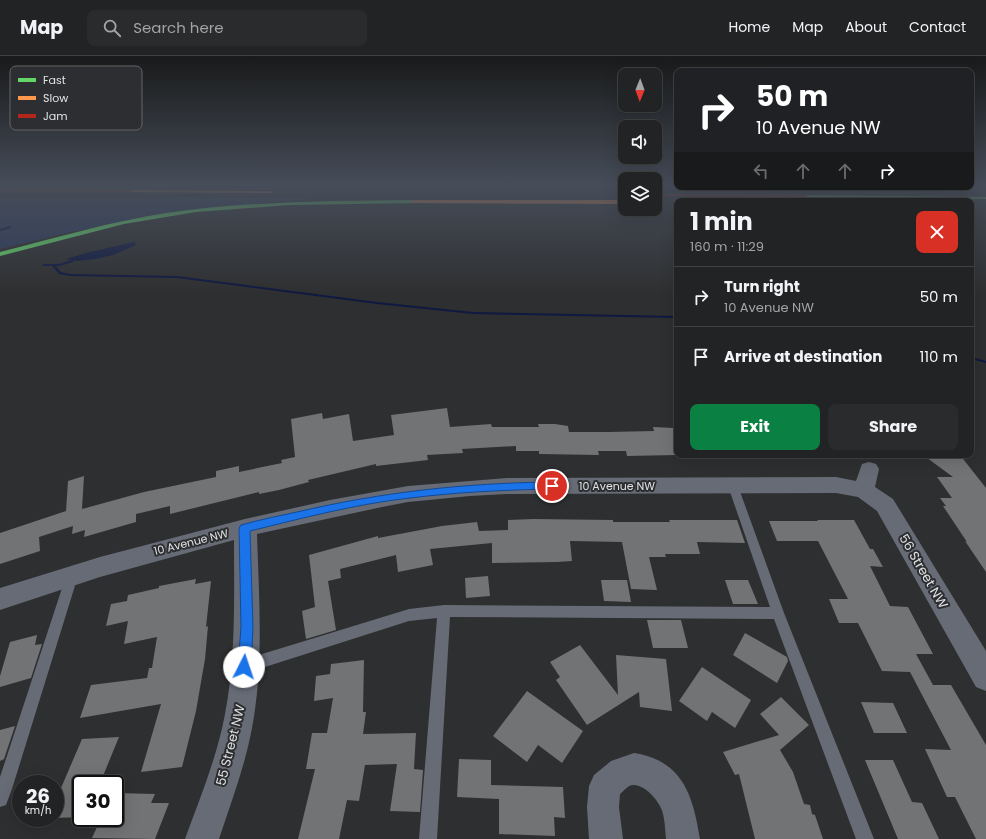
<!DOCTYPE html>
<meta charset="utf-8">
<style>
body{margin:0;font-family:Poppins,sans-serif;background:#2a2b2c;color:#f1f3f6;height:100vh;display:flex;flex-direction:column;font-size:15px;white-space:nowrap}
*{box-sizing:border-box;margin:0}
p{font-size:13px;color:#a2a4a6}
.icon{flex:none;width:22px;height:22px;fill:none;stroke:currentColor;stroke-width:2;stroke-linecap:round;stroke-linejoin:round}
.map{position:relative;flex:1;overflow:hidden}
.side{position:absolute;left:674px;top:142px;width:300px;height:260px;display:flex;flex-direction:column;background:#222324;border-radius:8px;box-shadow:0 4px 16px #0002,0 0 0 1px #3f4041}
.side>*{flex:none}
.banner{position:absolute;left:674px;top:12px;width:300px;height:122px;border-radius:8px;box-shadow:0 4px 16px #0002,0 0 0 1px #3f4041;background:#202124;color:#fff;overflow:hidden}
.needle{width:26px;rotate:181deg}
.buttons{position:absolute;left:618px;top:12px;display:grid;gap:8px}
.buttons a{display:grid;place-items:center;width:44px;height:44px;border-radius:8px;background:#222324;box-shadow:0 4px 16px #0002,0 0 0 1px #3f4041;font-size:20px}
.speed{position:absolute;left:12px;top:719px;display:flex;gap:8px;font-size:20px;font-weight:700;text-align:center}
.speed>*{display:grid;place-content:center;width:52px;height:52px;border-radius:50%;background:#222324;box-shadow:0 4px 16px #0002,0 0 0 1px #3f4041;line-height:1}
.speed small{font-size:10px;font-weight:400}
.speed .limit{border:2px solid #111;border-radius:6px;background:#fff;color:#111}
.pin{position:absolute;display:grid;place-items:center;width:34px;height:34px;color:#fff;margin:-17px;border:2px solid #fff;border-radius:50%;box-shadow:0 1px 4px #0007}
.me{position:absolute;width:44px;margin:-22px;rotate:4deg;stroke-linejoin:round;filter:drop-shadow(0 0 3px #0008)}
.turn{display:flex;align-items:center;gap:14px;height:84px;padding:0 16px;font-size:18px}
.turn .icon{width:52px;height:52px;stroke-width:2.5}
.turn b{display:block;font-size:28px;line-height:34px}
.lanes{display:flex;align-items:center;height:38px;padding:0 16px;background:#0003;justify-content:center;gap:20px;direction:ltr}
.lanes .off{opacity:.35}
.round{display:grid;place-items:center;flex:none;width:42px;height:42px;border-radius:8px;background:#2a2b2c}
.head{display:flex;align-items:center;justify-content:space-between;height:68px;padding:0 16px}
h1{font-size:24px;font-weight:700;line-height:30px}
.primary-button{display:flex;gap:8px;margin-top:auto;padding:8px 16px}
.primary-button a{flex:1;height:46px;border-radius:8px;background:#0b8043;color:#fff;font-size:16px;font-weight:700;line-height:46px;text-align:center}
.primary-button a+a{background:#2a2b2c;color:#f1f3f6}
ul{padding:0;list-style:none}
li{display:flex;align-items:center;gap:12px;height:60px;padding:0 16px;border-top:1px solid #3f4041}
li div{flex:1}
li b{display:block;font-size:15px}
li em{font-style:normal}
header{display:flex;align-items:center;gap:24px;box-sizing:border-box;height:56px;padding:0 20px;background:#222324;border-bottom:1px solid #3f4041}
header strong{font-size:19px}
nav{display:flex;gap:22px;margin-inline-start:auto;font-size:14px}
.search{width:280px;height:36px;background:#2a2b2c;display:flex;align-items:center;gap:10px;box-sizing:border-box;padding:0 14px;border-radius:8px;color:#a2a4a6;font-size:15px}
.map>svg:first-child{display:block}
.green{fill:#2d3959}
.water{fill:#0f1941}
.lines{fill:none;stroke-linecap:round;stroke-linejoin:round}
.stream{fill:#0f1941;fill-rule:evenodd}
.building{fill:#727374}
.lane{fill:#666b76;fill-rule:evenodd}
.street{fill:#666b76;fill-rule:evenodd}
.fast{fill:#63d668;fill-rule:evenodd}
.slow{fill:#ff974d;fill-rule:evenodd}
.jam{fill:#b3261e;fill-rule:evenodd}
.route{fill:#1a73e8;stroke:#114b97}
.labels{text-anchor:middle;stroke-width:4;stroke-linejoin:round;paint-order:stroke}
.street-label{font-size:11px;fill:#e1e2e3;stroke:#2d2e31}
.near-street-label{font-size:13px;fill:#e1e2e3;stroke:#2d2e31}
.key{fill:#2d2e31;stroke:#636466;stroke-width:1}
.key-label{font-size:11px;fill:#e1e2e3}
</style>
<header>
<strong>Map</strong>
<div class="search"><svg class="icon" aria-label="search" viewBox="0 0 24 24"><circle cx="10" cy="10" r="6"/><path d="M15 15l6 6"/></svg>Search here</div>
<nav><a>Home</a><a>Map</a><a>About</a><a>Contact</a></nav>
</header>
<div class="map">
<svg width="986" height="783" viewBox="0 0 986 783">
<rect width="100%" height="100%" fill="#2e2f30"/>
<path class="green" d="M625 129V133L0 130V129Z
M655 129H677V131H971V129H986V136L655 134Z
M0 142H325L268 146 161 159 66 177 0 193Z"/>
<path class="water" d="M134 186 136 189 113 199 95 203 77 205 66 203 86 197Z"/>
<g class="lines">
<path class="stream" d="M10 170H11V172L0 175V173Z
M72 204H73V206L60 210H56L61 216 70 218 177 220 377 246 473 256 677 260V262L473 258 377 248 177 222 70 220 59 218 52 210H44L42 209 44 208H59Z
M971 301 986 305V307L971 303Z"/>
</g>
<path class="building" d="M447 352 450 371 491 368 492 371H539L538 368H555L568 370 569 376H608L654 375 653 371 674 372 677 381V399L627 400 626 395H598L599 399 539 398V395H516V390L462 393 463 397 427 399 428 404 376 410V408L308 424 309 426 279 434 259 438V436L170 458V450L136 458V466L84 481 85 474 72 478 73 470 39 481 40 495 0 508V477L66 455 68 425 84 420 82 453 144 436 216 421V415L239 410V416L282 407 281 404 295 401 291 363 322 357 323 363 349 358 353 385 394 379 391 359Z
M923 399H960L986 432V516L965 485 967 486 943 450H946L940 442H952L937 421H953Z
M533 463 613 464V466H670L669 464H737L745 487 697 486 700 498H665L666 501H649L657 534 631 533 622 486 570 485 572 505 557 506 492 507V487L430 493 433 509 398 516 396 499 340 513 341 522 328 525 336 574 306 583 302 555 315 551 309 499 378 480V482L442 470 477 466 479 475 508 474V464Z
M817 464H854L870 493H873L883 511 870 510 890 550 908 551 933 598H916L933 629H951L986 689V783H976L955 741H947L925 693 951 694 910 616 882 615 858 567H839L829 543H848L818 485H777L769 465H818Z
M488 520 490 540 466 542 465 522Z
M196 523 195 528 211 525 206 571 208 570 205 603 196 655 182 711 141 716 161 648 80 662 91 629 147 622 149 612H152L157 581 124 588 128 565 106 570 111 548 127 545 128 539 159 532V530Z
M601 524H627L631 546 604 545Z
M725 524H748L758 548H733Z
M647 564H681L688 592H653Z
M745 577 787 601 788 605 777 627 733 599Z
M37 579 35 589 42 588 31 622 0 631V620L10 586Z
M580 589 618 639 616 599 666 603 672 655 640 651 639 636 587 669 556 624 560 621 550 606Z
M364 604 363 656H366L363 678 416 677 414 713 423 714 420 756 390 755 397 708 365 709 359 745 347 744 339 783H298L315 713H306L312 677H327L333 642 314 645 316 620 330 618 331 608Z
M702 611 751 644 735 672 712 656 707 665 679 645Z
M527 635 583 675 562 707 538 689 527 706 493 680Z
M781 641 809 669 780 694 793 716 804 748 810 749 812 758 815 759 823 783H755L739 718 735 719 723 696 779 679 760 658Z
M861 646 893 647 907 677H874Z
M15 670 4 703 0 705V674Z
M119 681 103 720 77 723 78 736H81V761L55 762V746L82 683Z
M459 703 491 704V729L563 731 565 762 554 761 555 780 499 778V743L457 741Z
M865 704H893L912 746 922 747 939 783H898Z
M115 737 155 738 151 747H169L155 783 92 782 101 762H115Z"/>
<g class="lines">
<path class="lane" d="M733 426 737 427 738 430 784 557 874 783H856L774 563 450 561 437 783H419L437 562 409 565 246 617 241 615 239 610 241 605 246 603 409 553 444 549 770 551 728 430 729 427Z
M72 515 76 516 78 520 12 733 6 749 0 751V721L66 520 68 516Z"/>
<path class="street" d="M869 406 876 408 879 413 875 431 893 443 986 595V635L976 631 877 455 858 441 836 437 507 438 470 440 408 446 382 451 257 478C259 543 264 609 252 672 245 710 231 747 219 783H185C200 742 217 701 225 658 236 601 234 542 234 484L100 521 0 554V532L100 501 245 463 330 444 408 430 507 422 836 421 856 425 862 408Z
M634 697C684 705 693 741 700 783H666C665 773 665 761 661 752 657 743 644 728 633 729 628 729 624 735 620 738L619 751 623 783H589L587 751 589 730 594 719 611 705Z"/>
<path class="fast" d="M806 139 986 141V143L804 141V139Z
M414 144 417 146 416 147 289 149 196 156 124 168 0 200V196C55 182 109 166 166 157 248 145 331 145 414 144Z"/>
<path class="slow" d="M130 134 271 135 273 136 271 137 128 136V135Z
M414 144H625V148L412 147 411 146Z"/>
<path class="jam" d="M0 133 130 134 132 135 130 136 0 135Z
M655 138 806 139 808 140 806 141 655 140Z"/>
</g>
<linearGradient id="sky" x2="0" y2="1"><stop stop-color="#191a1a"/><stop offset="0.54" stop-color="#464d59"/><stop offset="1" stop-color="#464d59" stop-opacity="0"/></linearGradient>
<rect width="986" height="239" fill="url(#sky)"/>
<path class="route" d="M552 426 557 430 552 433C505 434 458 436 410 442 356 448 303 462 250 475L253 571 251 611 249 615 244 617 240 615 238 611 241 571 239 472 241 469C259 464 278 460 297 456 382 436 466 427 552 426Z"/>
<g class="labels">
<g class="street-label">
<text x="617" y="434">10 Avenue NW</text>
<text transform="translate(191 486) rotate(-14)" y="4">10 Avenue NW</text>
</g>
<g class="near-street-label">
<text transform="translate(924 515) rotate(60)" y="5">56 Street NW</text>
<text transform="translate(230 689) rotate(-76)" y="5">55 Street NW</text>
</g>
</g>
<rect x="10" y="10" width="132" height="64" rx="6" class="key"/>
<rect x="18" y="22" width="18" height="4" fill="#63d668"/>
<rect x="18" y="40" width="18" height="4" fill="#ff974d"/>
<rect x="18" y="58" width="18" height="4" fill="#b3261e"/>
<g class="key-label">
<text x="43" y="28">Fast</text>
<text x="43" y="46">Slow</text>
<text x="43" y="64">Jam</text>
</g>
</svg>
<div class="buttons">
<a><svg class="needle" viewBox="-14 -14 28 28"><path d="M0-13l5 13h-10z" fill="#e53935"/><path d="M0 13l5-13h-10z" fill="#a2a4a6"/></svg></a>
<a><svg class="icon" aria-label="sound" viewBox="0 0 24 24"><path d="M4 9h4l5-4v14l-5-4H4zM17 9q2 3 0 6"/></svg></a>
<a><svg class="icon" aria-label="layers" viewBox="0 0 24 24"><path d="M12 4l9 5-9 5-9-5zM3 14l9 5 9-5"/></svg></a>
</div>
<div class="speed"><div>26<small>km/h</small></div><div class="limit">30</div></div>
<div class="pin" style="left:552px;top:430px;background:#d93025"><svg class="icon" aria-label="arrive" viewBox="0 0 24 24"><path d="M6 21V4h12l-3 4 3 4H6"/></svg></div>
<svg class="me" style="left:244px;top:611px" viewBox="-20 -20 40 40"><circle r="19" fill="#fff"/><path d="M0-13L10 11 0 6-10 11z" fill="#1a73e8"/></svg>
<div class="banner">
<div class="turn"><svg class="icon" aria-label="right" viewBox="0 0 24 24"><path d="M7 20v-9h11M14 6l5 5-5 5"/></svg><div><b>50 m</b>10 Avenue NW</div></div>
<div class="lanes"><svg class="icon off" aria-label="left" viewBox="0 0 24 24"><path d="M17 20v-9H6M10 6l-5 5 5 5"/></svg><svg class="icon off" aria-label="ahead" viewBox="0 0 24 24"><path d="M12 20V5M6 11l6-6 6 6"/></svg><svg class="icon off" aria-label="ahead" viewBox="0 0 24 24"><path d="M12 20V5M6 11l6-6 6 6"/></svg><svg class="icon" aria-label="right" viewBox="0 0 24 24"><path d="M7 20v-9h11M14 6l5 5-5 5"/></svg></div>
</div>
<section class="side">
<div class="head"><div><h1>1 min</h1><p>160 m · 11:29</p></div><a class="round" style="background:#d93025;color:#fff"><svg class="icon" aria-label="close" viewBox="0 0 24 24"><path d="M6 6l12 12M18 6L6 18"/></svg></a></div>
<ul>
<li><svg class="icon" aria-label="right" viewBox="0 0 24 24"><path d="M7 20v-9h11M14 6l5 5-5 5"/></svg><div><b>Turn right</b><p>10 Avenue NW</p></div><em>50 m</em></li>
<li><svg class="icon" aria-label="arrive" viewBox="0 0 24 24"><path d="M6 21V4h12l-3 4 3 4H6"/></svg><div><b>Arrive at destination</b></div><em>110 m</em></li>
</ul>
<div class="primary-button"><a>Exit</a><a>Share</a></div>
</section>
</div>
